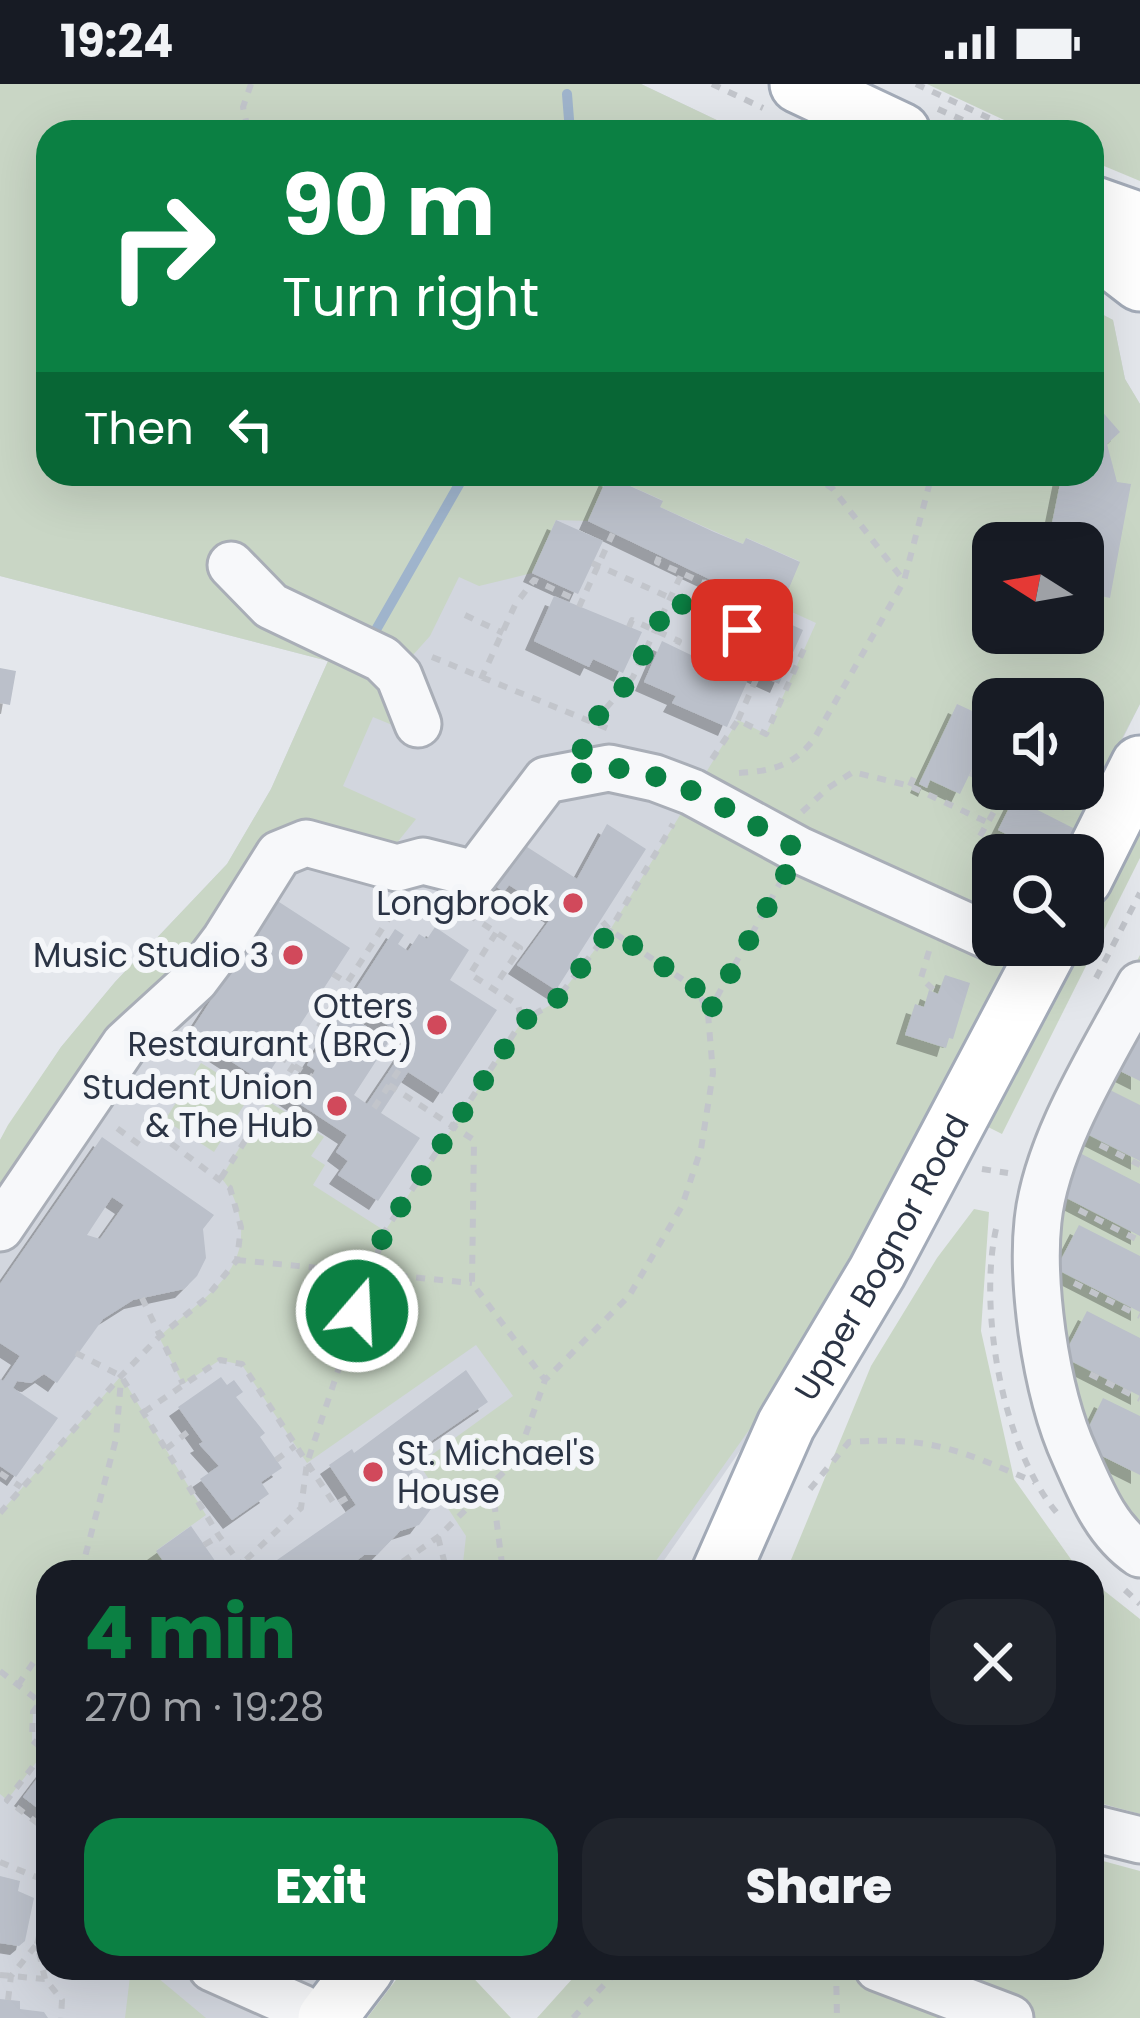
<!DOCTYPE html>
<meta charset="utf-8">
<style>
body{margin:0;font-family:Poppins,sans-serif;background:#20242c;color:#f1f3f6;height:100vh;display:flex;flex-direction:column;font-size:45px;white-space:nowrap}
*{box-sizing:border-box;margin:0}
p{font-size:39px;color:#9ea1a6}
.icon{flex:none;width:66px;height:66px;fill:none;stroke:currentColor;stroke-width:2;stroke-linecap:round;stroke-linejoin:round}
.map{position:relative;flex:1;overflow:hidden}
.sheet{position:absolute;left:36px;top:1476px;width:1068px;height:420px;display:flex;flex-direction:column;background:#171b24;border-radius:36px;box-shadow:0 12px 48px #0002}
.sheet>*{flex:none}
.hud{position:absolute;left:36px;top:36px;width:1068px;height:366px;border-radius:36px;box-shadow:0 12px 48px #0002;background:#0b8043;color:#fff;overflow:hidden}
.needle{width:78px;rotate:281deg}
.controls{position:absolute;left:972px;top:438px;display:grid;gap:24px}
.controls a{display:grid;place-items:center;width:132px;height:132px;border-radius:24px;background:#171b24;box-shadow:0 12px 48px #0002;font-size:60px}
.pin{position:absolute;display:grid;place-items:center;width:102px;height:102px;color:#fff;margin:-51px;border-radius:24px;box-shadow:0 6px 18px #0006}
.me{position:absolute;width:132px;margin:-66px;rotate:19deg;stroke-linejoin:round;filter:drop-shadow(0 0 9px #0008)}
.turn{display:flex;align-items:center;gap:42px;height:252px;padding:0 48px;font-size:54px}
.turn .icon{width:156px;height:156px;stroke-width:2.5}
.turn b{display:block;font-size:84px;line-height:102px}
.then{display:flex;align-items:center;height:114px;padding:0 48px;background:#0003;gap:24px;font-size:45px}
.round{display:grid;place-items:center;flex:none;width:126px;height:126px;border-radius:36px;background:#20242c}
.overview{display:flex;align-items:center;justify-content:space-between;height:204px;padding:0 48px}
h1{font-size:72px;font-weight:800;line-height:90px;color:#0b8043}
.primary-button{display:flex;gap:24px;margin-top:auto;padding:24px 48px}
.primary-button a{flex:1;height:138px;border-radius:36px;background:#0b8043;color:#fff;font-size:48px;font-weight:800;line-height:138px;text-align:center}
.primary-button a+a{background:#20242c;color:#f1f3f6}
.status{display:flex;justify-content:space-between;align-items:center;height:84px;padding:0 60px;background:#171b24;direction:ltr}
.status svg{height:33px;fill:currentColor}
.map>svg:first-child{display:block}
.built{fill:#d2d6de;fill-rule:evenodd}
.green{fill:#c9d6c5;fill-rule:evenodd}
.lines{fill:none;stroke-linecap:round;stroke-linejoin:round}
.stream{stroke:#9fb4cc;stroke-width:10}
.building{fill:#bbc0ca;fill-rule:evenodd;filter:url(#shadow)}
.minor-casing{stroke:#a9aeb7;stroke-width:51}
.major-casing{stroke:#a3abb8;stroke-width:63}
.path{stroke:#c2c5cb;stroke-width:6;stroke-dasharray:9 9;stroke-linecap:butt}
.minor{stroke:#f7f8fa;stroke-width:45}
.major{stroke:#fff;stroke-width:57}
.route{stroke:#0b8043;stroke-width:21;stroke-dasharray:0 37.8}
.poi-dot{fill:#d1495b;stroke:#f4f6f9;stroke-width:4.5}
.labels{text-anchor:middle;stroke-width:12;stroke-linejoin:round;paint-order:stroke}
.poi-label{font-size:33px;fill:#2b3445;stroke:#f4f6f9;text-anchor:end}
.street-label{font-size:33px;fill:#2b3445;stroke:#f4f6f9}
</style>
<div class="status"><b>19:24</b><svg viewBox="0 0 49 12"><path d="M0 12V9h3v3zM5 12V6h3v6zM10 12V3h3v9zM15 12V0h3v12zM26 1h20v11H26zM47 4h2v5h-2z"/></svg></div>
<div class="map">
<svg width="1140" height="1934" viewBox="0 0 1140 1934">
<defs>
<filter id="shadow"><feDropShadow dx="-9" dy="9" stdDeviation="0" flood-color="#0004"/></filter>
</defs>
<rect width="100%" height="100%" fill="#e4e7ec"/>
<path class="built" d="M0 0H641L742 48H48V390H1092V225L1113 236 1125 295 1140 320V620L1065 771H993V861H1020L816 1257 656 1488H48V1884H334L294 1934H0V1056L61 963 115 898 227 780 271 705 328 577 0 492ZM993 459H1083V549H993ZM993 615H1083V705H993Z"/>
<path class="green" d="M0 0H641L742 48H48V390H1092V225L1113 236 1125 295 1140 320V620L1061 771H993V861H1014L813 1256 648 1488H462L466 1452 419 1380 513 1312 476 1261 307 1379 242 1281 220 1276 183 1300 159 1253C194 1220 250 1192 240 1136 237 1119 232 1106 221 1094L268 1017 324 1053 311 1072 325 1081 313 1101 385 1147 522 937 554 919 610 846 738 636 766 650 816 539 781 523 799 477 747 454 743 460 660 423 662 416 608 392 588 437 556 436 532 489 479 502 459 493 430 552 405 580 397 643 373 633 343 702 416 735 388 770 312 748 0 1122V1056L8 1041 61 963 115 898 227 780 271 705 328 577 0 492ZM993 459H1083V549H993ZM993 615H1083V705H993Z
M927 0H1140V97L1092 77V48H1030Z
M1140 723V774L1002 1050 988 1043 995 1007 1070 861H1083V835Z
M1140 871V1488L1113 1459 1026 1128 1048 1044Z
M201 979 251 1010 214 1068 165 1036Z
M974 1125 989 1128 981 1247 1014 1395 1080 1488H786L871 1282 937 1174Z
M121 1292 206 1431 157 1466 171 1488H48V1608L33 1628 32 1656 45 1667 7 1716 0 1710V1429Z
M1092 1497 1140 1535V1730L1092 1717Z
M1092 1774 1140 1787V1934H537L582 1884H1092Z
M131 1884H146L206 1934H125Z
M405 1884H464L511 1934H367Z"/>
<g class="lines">
<path class="stream" d="M567 10 570 48
M369 558 465 390"/>
</g>
<path class="building" d="M1092 316 1120 348 1107 360 1117 398 1131 400 1110 514 1083 508V459H1048L1062 390H1092Z
M608 392 663 417 660 423 714 448 743 460 746 454 800 478 781 523 726 499 724 502 588 437Z
M556 436 603 457 578 510 532 489Z
M554 512 642 548 623 589 593 575 589 583 534 557Z
M757 525 803 546 779 600 733 579Z
M662 557 747 598 727 643 672 619 676 612 644 598Z
M0 584 16 587 10 621 0 619Z
M957 620 981 631 972 649 986 656 960 710 930 696 927 704 919 700Z
M1014 714 1075 745 1062 771H1048L998 746Z
M607 740 646 765 556 906 517 881 554 830 509 801 504 808 497 803 524 761 577 795Z
M276 816 350 864 263 998 189 950Z
M435 843 469 866 450 896 497 926 442 1010 408 988 381 1029 420 1054 378 1117 338 1091 348 1077 336 1068 347 1051 286 1011 298 993 307 999 312 993 315 986 307 981 342 927 389 957 354 1011 367 1020 410 956 349 916 395 845 404 851 398 860 408 867 419 850 427 855Z
M945 891 970 899 953 955 949 954 946 964 905 951 915 920 924 923 929 906 938 910Z
M1140 940V997L1114 984Z
M1104 1003 1140 1021V1077L1081 1047Z
M102 1053 214 1131 203 1145 206 1174 197 1192 184 1205 133 1216 103 1235 57 1299 44 1290 31 1299 17 1297 13 1304 58 1334 16 1393 0 1382V1295L3 1297 20 1272 0 1259V1200ZM112 1113 124 1121 100 1155 87 1151Z
M1074 1066 1140 1100V1152L1053 1107Z
M1079 1141 1140 1172V1228L1056 1185Z
M1087 1227 1140 1254V1312L1063 1273Z
M466 1286 488 1318 421 1364 419 1358 396 1374 412 1385 414 1399 431 1425 419 1441 400 1447 377 1471H364L342 1488H285L277 1476 356 1421 329 1381 352 1365 354 1369Z
M221 1293 227 1301 234 1296 243 1308 236 1313 265 1349 260 1353 282 1384 261 1398 269 1410 232 1436 200 1395 219 1382 199 1360 203 1358 178 1323Z
M1103 1314 1140 1332V1391L1080 1361Z
M191 1442 218 1481 208 1488H171L156 1467Z
M48 1680V1732L23 1713Z
M0 1792 20 1797 18 1807 34 1814 25 1857 19 1862 0 1859Z
M0 1915 20 1917V1925L44 1928 48 1934H0Z"/>
<g class="lines">
<defs>
<path id="minor" d="M231 481 271 522 382 575 399 592 418 640
M1140 901C1103 970 1046 1059 1038 1137 1034 1174 1037 1211 1042 1248 1048 1290 1057 1333 1075 1372 1091 1408 1106 1447 1140 1470
M0 1144 125 960 195 896 225 856 279 770 306 759 397 784 423 777 475 790 546 696 609 684 655 694 692 708 799 766 993 854
M1092 1744 1140 1756
M212 1884 302 1924
M878 1884 1010 1934"/>
<g id="major">
<path d="M799 0 901 48"/>
<path d="M1092 121 1140 138"/>
<path d="M1092 161 1140 198"/>
<path d="M1083 795 1140 681"/>
<path id="s1" d="M721 1488 786 1341 877 1188 1050 861"/>
<path d="M327 1934 365 1884"/>
</g>
</defs>
<use href="#minor" class="minor-casing"/>
<use href="#major" class="major-casing"/>
<path class="path" d="M251 0 243 23 247 41 257 48
M712 0 763 24
M916 0 1019 48
M938 25 990 48
M812 390 833 405 904 497
M659 473 657 478 706 500 708 495
M592 479 747 548
M579 523 613 449
M465 531 503 549
M629 543 632 536 679 557 676 563
M432 573 609 645
M726 582 755 596
M723 588 757 513
M481 595 515 521 534 496 581 518
M738 636 758 591
M594 638 633 593 682 489
M712 675 738 636 766 650 807 558
M739 689C772 687 793 682 814 655L904 497 932 390
M970 689 993 700
M910 702 914 693 921 696
M1024 705 1070 727
M802 728 828 704 853 688 910 702 991 740
M980 752 1007 705
M468 830 520 864 493 905
M496 849 470 890 518 921 522 937
M929 867 921 894 938 910
M333 890 346 898
M1096 894 1140 809
M708 929 780 799
M279 972 312 993
M389 1001 474 1056 472 1199 545 1296
M374 1024 401 983
M1100 1061 1140 1081
M982 1085 1008 1089
M221 1094 398 820
M1079 1126 1140 1157
M996 1145C978 1226 1003 1365 1057 1429
M237 1176 472 1199
M1074 1199 1140 1232
M142 1214 183 1300
M76 1269 121 1292 219 1452 247 1488
M1090 1290 1140 1315
M144 1328 220 1276 242 1280 335 1421 350 1412
M166 1365 193 1344
M276 1376 295 1362
M0 1389 21 1403
M492 1401 503 1488
M810 1405 849 1358C932 1352 961 1367 1035 1398
M0 1429 121 1292 159 1253 205 1215 237 1176 241 1143 230 1104 152 1045 140 1061 114 1042
M438 1453 447 1488
M204 1461 219 1452
M354 1478 361 1488
M81 1488 116 1355 121 1296
M233 1488 301 1424 307 1379 385 1147 522 937 554 919 610 846 673 740
M388 1488 438 1453 517 1375 545 1296 629 1212 682 1122 701 1065 713 989 708 930 698 906 610 846 599 834
M1125 1506 1140 1520
M0 1587 40 1618
M18 1601 48 1557
M48 1608 33 1628 32 1656 45 1667 7 1716 48 1747
M0 1778 48 1798
M836 1884 837 1934
M0 1891 45 1895 62 1916 61 1934
M45 1895 37 1860 48 1817
M8 1916 11 1892 37 1860
M573 1934 620 1884"/>
<use href="#minor" class="minor"/>
<use href="#major" class="major"/>
</g>
<g class="lines">
<path class="route" d="M357 1227 385 1147 522 938 554 919 610 846 698 906 708 930 799 766C746 737 671 685 609 684 598 684 584 689 572 691L593 638 633 593 670 515 742 546"/>
</g>
<g class="poi-dot">
<circle cx="573" cy="819" r="12"/>
<circle cx="293" cy="871" r="12"/>
<circle cx="437" cy="941" r="12"/>
<circle cx="337" cy="1022" r="12"/>
<circle cx="373" cy="1388" r="12"/>
</g>
<g class="labels">
<g class="poi-label">
<text x="549" y="831">Longbrook</text>
<text x="269" y="883">Music Studio 3</text>
<text x="413" y="934">Otters<tspan x="413" dy="38">Restaurant (BRC)</tspan></text>
<text x="313" y="1015">Student Union<tspan x="313" dy="38">&amp; The Hub</tspan></text>
<text x="397" y="1381" text-anchor="start">St. Michael's<tspan x="397" dy="38">House</tspan></text>
</g>
<g class="street-label">
<text dy="12" stroke="none"><textPath href="#s1" startOffset="354">Upper Bognor Road</textPath></text>
</g>
</g>
</svg>
<div class="controls">
<a><svg class="needle" viewBox="-14 -14 28 28"><path d="M0-13l5 13h-10z" fill="#e53935"/><path d="M0 13l5-13h-10z" fill="#9ea1a6"/></svg></a>
<a><svg class="icon" aria-label="sound" viewBox="0 0 24 24"><path d="M4 9h4l5-4v14l-5-4H4zM17 9q2 3 0 6"/></svg></a>
<a><svg class="icon" aria-label="search" viewBox="0 0 24 24"><circle cx="10" cy="10" r="6"/><path d="M15 15l6 6"/></svg></a>
</div>
<div class="pin" style="left:742px;top:546px;background:#d93025"><svg class="icon" aria-label="arrive" viewBox="0 0 24 24"><path d="M6 21V4h12l-3 4 3 4H6"/></svg></div>
<svg class="me" style="left:357px;top:1227px" viewBox="-20 -20 40 40"><circle r="17" fill="#0b8043" stroke="#fff" stroke-width="3"/><path d="M0-11L8 9 0 5-8 9z" fill="#fff"/></svg>
<div class="hud">
<div class="turn"><svg class="icon" aria-label="right" viewBox="0 0 24 24"><path d="M7 20v-9h11M14 6l5 5-5 5"/></svg><div><b>90 m</b>Turn right</div></div>
<div class="then">Then<svg class="icon" aria-label="left" viewBox="0 0 24 24"><path d="M17 20v-9H6M10 6l-5 5 5 5"/></svg></div>
</div>
<section class="sheet">
<div class="overview"><div><h1>4 min</h1><p>270 m · 19:28</p></div><a class="round"><svg class="icon" aria-label="close" viewBox="0 0 24 24"><path d="M6 6l12 12M18 6L6 18"/></svg></a></div>
<div class="primary-button"><a>Exit</a><a>Share</a></div>
</section>
</div>
